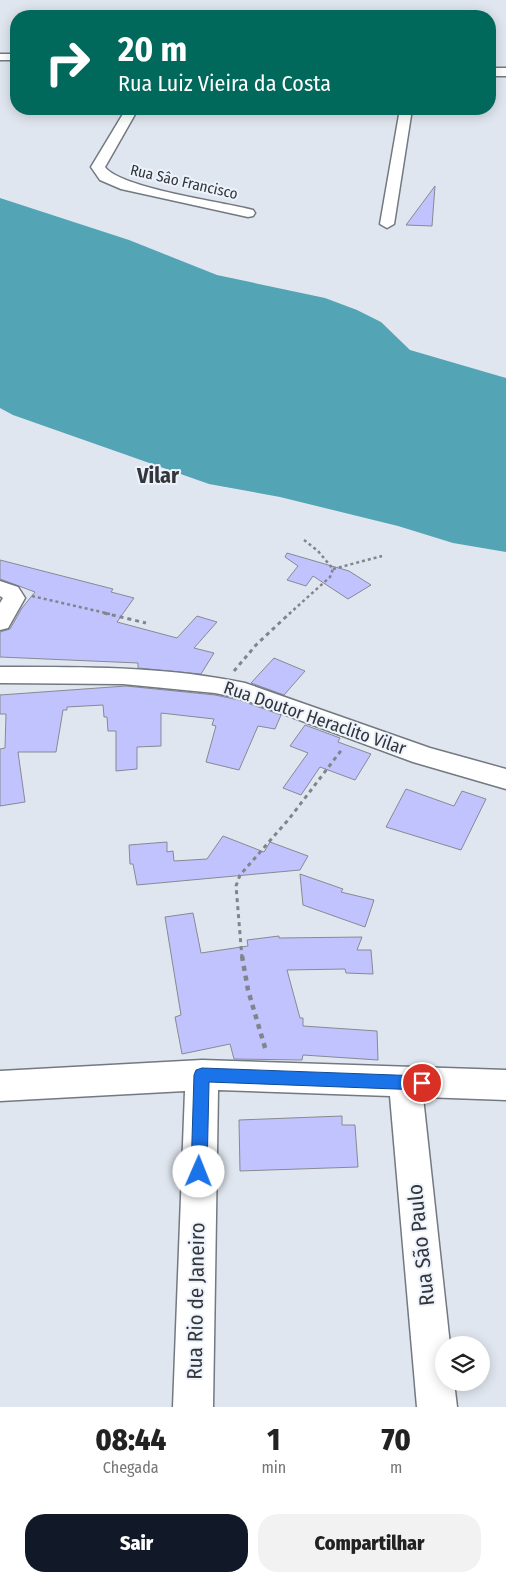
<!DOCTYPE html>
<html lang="pt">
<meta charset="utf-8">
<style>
body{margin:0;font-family:"Fira Sans Condensed",sans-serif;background:#f2f2f2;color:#222;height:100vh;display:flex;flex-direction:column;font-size:19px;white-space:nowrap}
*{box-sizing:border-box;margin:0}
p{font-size:16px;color:#767676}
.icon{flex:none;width:28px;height:28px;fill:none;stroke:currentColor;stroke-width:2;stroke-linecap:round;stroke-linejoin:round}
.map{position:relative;height:1407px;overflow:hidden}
.drawer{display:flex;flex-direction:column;background:#fff;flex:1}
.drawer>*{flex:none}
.top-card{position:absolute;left:10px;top:10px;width:486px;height:105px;border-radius:20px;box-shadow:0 2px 12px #0003;background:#00695c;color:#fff;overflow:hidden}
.fabs{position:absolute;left:435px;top:1336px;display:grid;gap:10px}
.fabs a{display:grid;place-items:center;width:55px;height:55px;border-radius:50%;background:#fff;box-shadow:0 2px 12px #0003;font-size:25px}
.pin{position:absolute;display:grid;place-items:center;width:42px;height:42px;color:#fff;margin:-21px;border:2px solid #fff;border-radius:50%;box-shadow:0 1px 5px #0007}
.me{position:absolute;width:55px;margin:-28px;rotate:1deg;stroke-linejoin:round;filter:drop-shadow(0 0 4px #0008)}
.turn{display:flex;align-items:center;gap:18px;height:105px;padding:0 25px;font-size:22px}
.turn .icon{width:65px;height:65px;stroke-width:2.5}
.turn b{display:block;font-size:35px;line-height:42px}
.eta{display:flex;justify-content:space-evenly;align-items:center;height:85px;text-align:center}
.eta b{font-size:30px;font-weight:800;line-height:35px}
.action{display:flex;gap:10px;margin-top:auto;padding:10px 25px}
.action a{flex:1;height:58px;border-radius:20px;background:#111827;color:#fff;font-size:20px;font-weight:800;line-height:58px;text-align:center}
.action a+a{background:#f2f2f2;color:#222}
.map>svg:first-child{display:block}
.water{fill:#53a4b5}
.building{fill:#c1c3fe;stroke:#888992}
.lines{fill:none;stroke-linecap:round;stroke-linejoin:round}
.street-casing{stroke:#737981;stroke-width:3}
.path-far2{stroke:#81858b;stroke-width:2.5;stroke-dasharray:3 3;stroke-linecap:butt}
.path-far1{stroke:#81858b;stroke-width:3;stroke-dasharray:4 4;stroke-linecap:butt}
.path{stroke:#81858b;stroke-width:4.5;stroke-dasharray:5 5;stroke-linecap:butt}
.street{fill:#fff;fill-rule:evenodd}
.route{fill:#1a73e8;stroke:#114b97}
.labels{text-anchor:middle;stroke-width:4;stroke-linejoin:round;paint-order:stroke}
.far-street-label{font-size:15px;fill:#333539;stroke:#edf3fc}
.street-label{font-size:18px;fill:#333539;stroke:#edf3fc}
.near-street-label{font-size:21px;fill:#333539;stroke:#edf3fc}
.district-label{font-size:22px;font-weight:bold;fill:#333539;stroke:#edf3fc}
</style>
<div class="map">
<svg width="506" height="1407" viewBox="0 0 506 1407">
<rect width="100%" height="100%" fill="#e0e6ef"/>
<path class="water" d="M0 198 129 240 217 275 325 298 357 310 381 322 410 350 506 378V552L453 543 398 526 280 497 209 484 13 415 0 408Z"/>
<path class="building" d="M435 186 432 226 406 225Z
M287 553 349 571 371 585 348 599 313 576 306 586 287 580 298 566 285 557Z
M0 560 113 589 111 592 134 598 117 622 177 638 197 616 217 622 194 648 214 653 201 674 138 668V663L0 657V632L10 629 22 608 35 592 0 579Z
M274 658 305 671 284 695 251 683Z
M126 686 215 695 239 700 281 715 275 729 258 726 239 770 206 762 216 726 212 725 214 719 161 713V746L137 747V769L116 771V731H108L107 717H104L103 705 67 707V710H63L56 752H18L25 802 0 806V749L5 748 6 714H0V695Z
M305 725 340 738 338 742 371 754 355 780 320 767 301 795 283 788 308 753 290 746Z
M406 789 454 806 462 791 486 799 461 850 386 827Z
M223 836 264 852 270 842 308 856 300 870 137 885 133 864H130L129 845 167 842V852L173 851 174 861 207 859Z
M300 874 343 889 341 892 374 900 365 927 303 905Z
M193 913 201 953 248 946 247 940 279 936V938L362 937 357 950H371L373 974 346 973 345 969 287 970 300 1018H303V1026L377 1031 378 1060 303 1055 302 1060 234 1059 230 1044 182 1054 175 1017 181 1015 165 917Z
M342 1116V1125H355L358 1167 240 1171 239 1120Z"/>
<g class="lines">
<defs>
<path id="street" d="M0 54H16V60H0Z
M490 68H506V76H490Z
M126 109H138L105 167C120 188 223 202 253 210L255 213 253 216 248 217 121 189 100 180 91 167Z
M400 109H412L394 224 387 228 380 224Z
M0 581 18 587 25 598 8 628 0 630V603L3 598 0 596Z
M0 667C82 667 164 666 245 683L430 748 506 769V789L413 762 240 698 215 693 123 684 0 683Z
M202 1060 506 1070V1100L423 1097 450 1345H444V1382H454L457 1407H417L390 1096 218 1090 213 1407H173L185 1091 0 1101V1071Z"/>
</defs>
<use href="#street" class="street-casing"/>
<path class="path-far2" d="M333 569 382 556
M32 596 110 614
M289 614 330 577 333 569 318 551 304 540"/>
<path class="path-far1" d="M104 613 146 623
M234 671 256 645 290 613
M242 958 236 886 240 875 289 819 343 748"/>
<path class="path" d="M242 956 248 990 266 1051"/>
<use href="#street" class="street"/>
</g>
<path class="route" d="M202 1068 422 1076 427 1078 429 1083 427 1088 422 1090 209 1082 207 1172 205 1178 199 1180 194 1178 191 1172 194 1075 196 1070Z"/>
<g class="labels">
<g class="far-street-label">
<text transform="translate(184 182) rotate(13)" y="5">Rua Sâo Francisco</text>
</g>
<g class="street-label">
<text transform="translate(315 718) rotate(19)" y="6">Rua Doutor Heraclito Vilar</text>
</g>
<g class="near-street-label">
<text transform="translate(421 1245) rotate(-96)" y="7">Rua São Paulo</text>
<text transform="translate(196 1301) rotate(-89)" y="7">Rua Rio de Janeiro</text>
</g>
<g class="district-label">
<text x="158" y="483">Vilar</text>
</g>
</g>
</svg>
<div class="fabs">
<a><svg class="icon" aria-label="layers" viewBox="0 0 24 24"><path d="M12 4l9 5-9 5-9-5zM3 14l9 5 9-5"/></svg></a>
</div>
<div class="pin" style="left:422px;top:1083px;background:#d93025"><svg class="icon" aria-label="arrive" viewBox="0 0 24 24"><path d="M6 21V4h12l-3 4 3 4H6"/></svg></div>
<svg class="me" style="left:199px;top:1172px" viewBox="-20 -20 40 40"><circle r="19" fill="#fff"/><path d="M0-13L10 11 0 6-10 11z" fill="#1a73e8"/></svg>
<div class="top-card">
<div class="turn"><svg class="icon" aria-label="right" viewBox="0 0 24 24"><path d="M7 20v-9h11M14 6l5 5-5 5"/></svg><div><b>20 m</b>Rua Luiz Vieira da Costa</div></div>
</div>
</div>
<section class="drawer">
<div class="eta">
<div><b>08:44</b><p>Chegada</p></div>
<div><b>1</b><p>min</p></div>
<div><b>70</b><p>m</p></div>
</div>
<div class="action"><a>Sair</a><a>Compartilhar</a></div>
</section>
